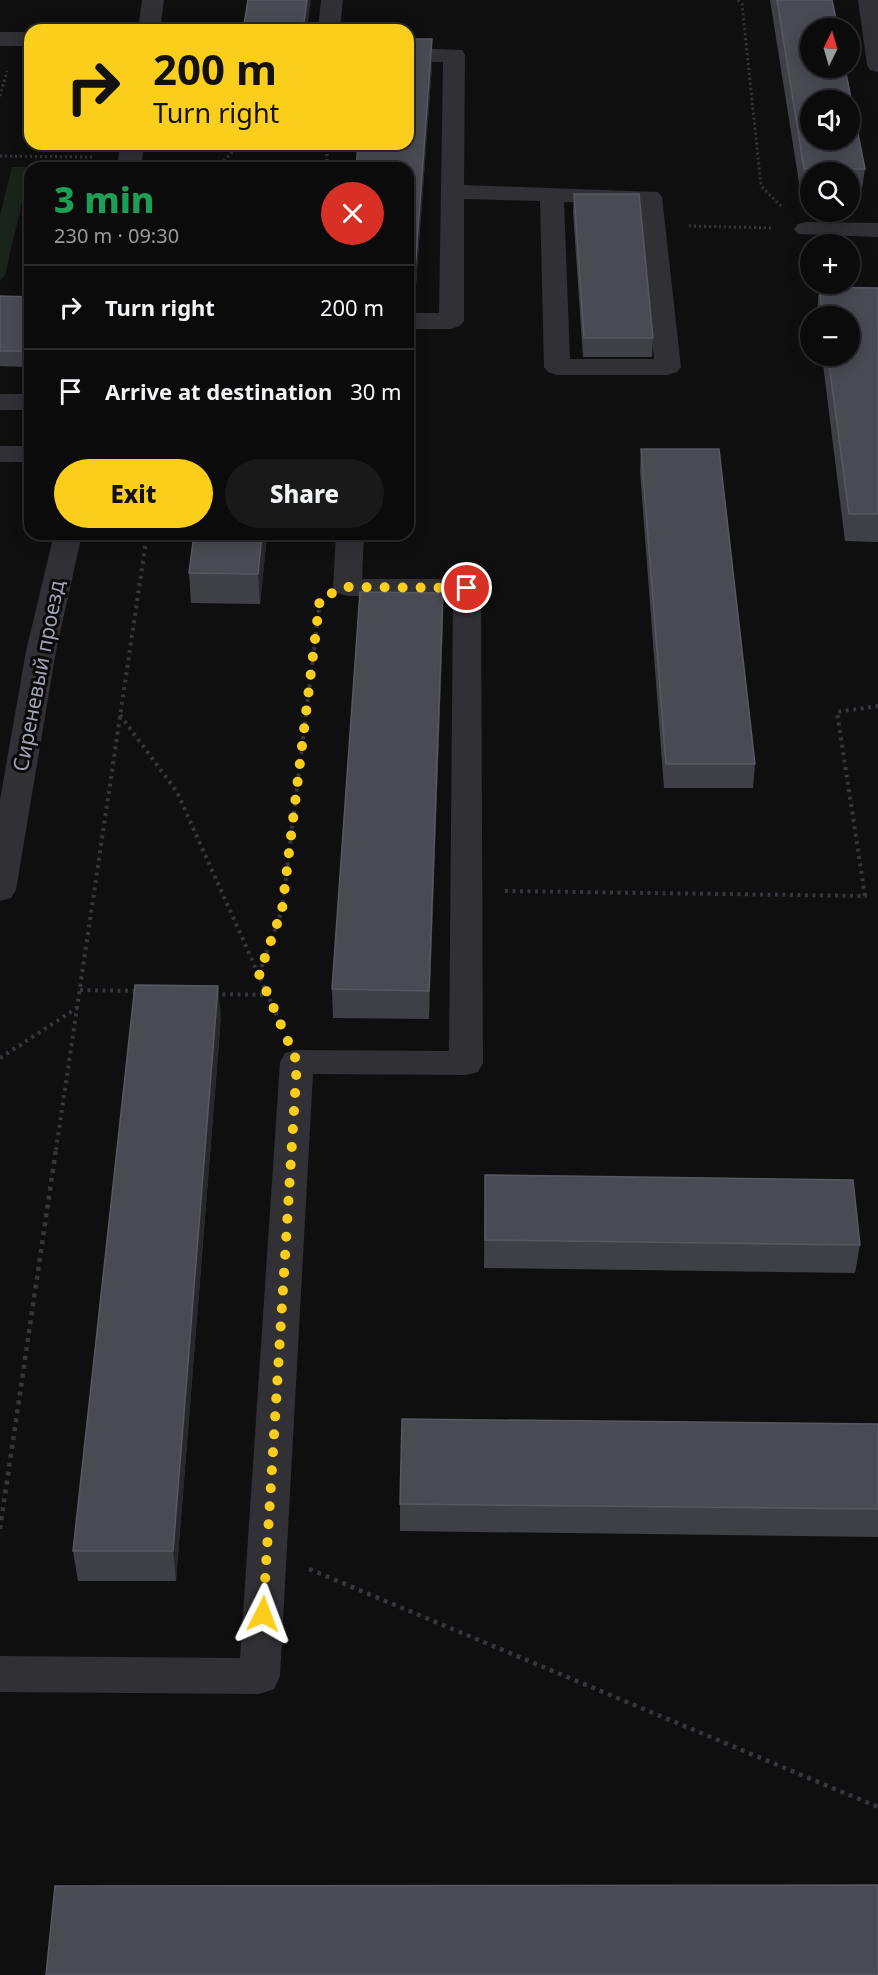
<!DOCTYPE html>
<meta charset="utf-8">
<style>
body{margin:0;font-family:"Noto Sans",sans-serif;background:#19191a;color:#f1f3f6;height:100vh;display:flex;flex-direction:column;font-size:22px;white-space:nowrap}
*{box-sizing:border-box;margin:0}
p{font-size:20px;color:#9a9b9d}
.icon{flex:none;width:33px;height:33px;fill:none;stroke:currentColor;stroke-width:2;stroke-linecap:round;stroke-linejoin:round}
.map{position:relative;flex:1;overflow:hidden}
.side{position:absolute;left:24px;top:162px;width:390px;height:378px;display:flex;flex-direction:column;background:#0b0b0c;border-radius:18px;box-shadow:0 3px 15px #0003,0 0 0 2px #2b2b2d}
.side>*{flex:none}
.top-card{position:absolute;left:24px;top:24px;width:390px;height:126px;border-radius:18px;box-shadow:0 3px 15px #0003,0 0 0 2px #2b2b2d;background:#fbce1c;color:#111;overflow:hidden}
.needle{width:39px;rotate:5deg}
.fabs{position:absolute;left:800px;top:18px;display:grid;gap:12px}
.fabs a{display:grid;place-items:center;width:60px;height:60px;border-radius:50%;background:#0b0b0c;box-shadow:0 3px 15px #0003,0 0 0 2px #2b2b2d;font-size:30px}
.pin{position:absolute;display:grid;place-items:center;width:51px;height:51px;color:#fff;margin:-26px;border:3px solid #fff;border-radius:50%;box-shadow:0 2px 6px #0007}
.me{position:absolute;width:66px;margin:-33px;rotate:3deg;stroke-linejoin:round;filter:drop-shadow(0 0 4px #0008)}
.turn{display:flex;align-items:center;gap:21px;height:126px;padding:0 30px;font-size:27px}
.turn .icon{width:78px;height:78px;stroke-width:2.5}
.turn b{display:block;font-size:42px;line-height:51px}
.round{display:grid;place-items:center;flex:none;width:63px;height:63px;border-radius:32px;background:#19191a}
.headline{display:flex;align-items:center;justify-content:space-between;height:102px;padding:0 30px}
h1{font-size:36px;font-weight:800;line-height:45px;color:#1e9e55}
.button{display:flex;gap:12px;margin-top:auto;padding:12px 30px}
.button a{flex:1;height:69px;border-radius:36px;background:#fbce1c;color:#111;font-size:24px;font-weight:800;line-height:69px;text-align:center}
.button a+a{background:#19191a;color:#f1f3f6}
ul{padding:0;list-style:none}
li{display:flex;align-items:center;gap:18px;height:84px;padding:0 30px;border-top:2px solid #2b2b2d}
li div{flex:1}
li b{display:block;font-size:22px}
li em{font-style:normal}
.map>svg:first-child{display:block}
.green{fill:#1b231d}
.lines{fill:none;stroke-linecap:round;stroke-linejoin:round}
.path-far2{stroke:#36373c;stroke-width:3;stroke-dasharray:2 3;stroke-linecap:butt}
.path-far1{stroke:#36373c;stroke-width:4;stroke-dasharray:3 4.5;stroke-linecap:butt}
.path{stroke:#36373c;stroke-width:4.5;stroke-dasharray:4 5;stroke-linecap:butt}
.minor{fill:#303035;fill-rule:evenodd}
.wall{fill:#3f4046}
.shaded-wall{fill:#28282c}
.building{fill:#4a4b52;stroke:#575861;stroke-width:1.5;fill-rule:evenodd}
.route{stroke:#fbce1c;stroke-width:10;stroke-dasharray:0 18}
.labels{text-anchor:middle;stroke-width:6;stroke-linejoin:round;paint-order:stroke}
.street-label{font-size:21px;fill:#9fa2b2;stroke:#0a0a0b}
</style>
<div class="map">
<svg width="878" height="1975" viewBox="0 0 878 1975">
<rect width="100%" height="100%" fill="#0f0f10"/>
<path class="green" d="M12 167H63L30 168 5 275 0 281V215Z"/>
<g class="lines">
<path class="path-far2" d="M738 0 742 4 761 186 782 207
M0 96 7 71
M327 144V168
M0 156 93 157
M217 168 240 144
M689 226 772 228"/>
<path class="path-far1" d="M120 715 177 792 283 1029
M505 891 865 896 837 712 878 706
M259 974 282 910 319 609
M80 990 139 991
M215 994 269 995
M0 1058 77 1008
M56 1150 147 534"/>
<path class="path" d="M0 1529 56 1149
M309 1569 878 1807"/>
<path class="minor" d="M142 0H164L160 30H138Z
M321 0H343L340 30H318Z
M858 0H878V72L870 70 867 65Z
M0 32H30V46H0Z
M408 48 462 50 465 55 464 185 658 192 662 197 681 367 677 372 668 375H557L548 372 544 367 540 201 464 199V321L460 326 451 329H408V313H439L443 62H408ZM564 202 639 204 654 359H570Z
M120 144H144L141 168H117Z
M806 222 878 223V237L798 234 794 229 798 224Z
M0 394H30V410H0Z
M0 446H30V462H0Z
M54 534H82L56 651 16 890 11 898 0 901V800L26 651Z
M336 534H364L362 579H467L477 582 481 588 483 1063 478 1072 466 1075 313 1074 280 1676 274 1689 259 1694 0 1692V1656L240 1658 280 1062 285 1053 297 1050 449 1051 453 596H347L337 593 333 587Z"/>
</g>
<path class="wall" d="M770 0H832L865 169 861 195H849V172H810V195H801Z
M432 65 415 298H408V168Z
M574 194 653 338 652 357H583L573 212Z
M819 287 878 288V542L845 541 822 356H849V316H817Z
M0 296 30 297V344L24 367 0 366Z
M641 449 755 764 753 788H664L640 472Z
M267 534 260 604 191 603 189 573Z
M443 593V621L429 1019 333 1018 332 989Z
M221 1016 176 1581H78L73 1551Z
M485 1175 860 1245 855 1273 484 1268Z
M878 1424V1537L400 1531V1504Z"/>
<path class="shaded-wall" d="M307 0H311L307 30H303Z
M432 39V65L415 298V271Z
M30 321V344L24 367 23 351Z
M262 534H267L260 604 258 574Z
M443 593V621L429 1019V991Z
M218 986 221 1016 176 1581 173 1551Z"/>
<path class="building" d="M248 0H307L303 30H243Z
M777 0H832L838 28H810V68H845L865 169H804ZM810 100H849V140H810Z
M408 39H432L415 271H408V168H356L358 144H408Z
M574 194H639L653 338H584Z
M819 287 878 288V514H849L828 356H849V316H823Z
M0 296 30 297V321L23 351H0Z
M641 449H719L755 764H666Z
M194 534H262L258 574 189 573Z
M360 592 443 593 429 991 332 989Z
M135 985 218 986 173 1551H73Z
M485 1175 853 1180 860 1245 485 1240Z
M402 1419 878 1424V1509L400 1504Z
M878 1885V1975H46L55 1886Z"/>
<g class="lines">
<path class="route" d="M263 1614 297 1062 259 974 282 910 320 598 347 587 467 588"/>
</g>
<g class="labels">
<g class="street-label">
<text transform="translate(39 676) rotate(-79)" y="7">Сиреневый проезд</text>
</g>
</g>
</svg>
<div class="fabs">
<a><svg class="needle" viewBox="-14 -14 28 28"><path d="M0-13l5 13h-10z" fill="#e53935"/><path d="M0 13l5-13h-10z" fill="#9a9b9d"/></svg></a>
<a><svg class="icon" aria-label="sound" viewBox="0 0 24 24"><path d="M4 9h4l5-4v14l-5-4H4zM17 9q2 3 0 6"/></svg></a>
<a><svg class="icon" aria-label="search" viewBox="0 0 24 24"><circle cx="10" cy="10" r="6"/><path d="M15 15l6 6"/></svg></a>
<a>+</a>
<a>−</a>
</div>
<div class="pin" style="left:467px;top:588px;background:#d93025"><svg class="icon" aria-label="arrive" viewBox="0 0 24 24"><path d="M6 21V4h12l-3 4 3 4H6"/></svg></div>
<svg class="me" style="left:263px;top:1614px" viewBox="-20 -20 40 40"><path d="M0-17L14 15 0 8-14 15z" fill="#fbce1c" stroke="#fff" stroke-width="4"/></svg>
<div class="top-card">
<div class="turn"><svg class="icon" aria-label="right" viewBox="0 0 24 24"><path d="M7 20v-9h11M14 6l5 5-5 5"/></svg><div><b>200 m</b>Turn right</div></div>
</div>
<section class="side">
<div class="headline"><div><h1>3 min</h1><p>230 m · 09:30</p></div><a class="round" style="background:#d93025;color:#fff"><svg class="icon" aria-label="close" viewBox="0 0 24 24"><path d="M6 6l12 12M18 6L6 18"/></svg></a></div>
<ul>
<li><svg class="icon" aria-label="right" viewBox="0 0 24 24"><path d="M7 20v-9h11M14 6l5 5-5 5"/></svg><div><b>Turn right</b></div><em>200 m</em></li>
<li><svg class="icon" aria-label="arrive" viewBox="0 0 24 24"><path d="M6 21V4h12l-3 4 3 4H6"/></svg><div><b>Arrive at destination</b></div><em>30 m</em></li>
</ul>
<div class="button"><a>Exit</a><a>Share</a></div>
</section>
</div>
